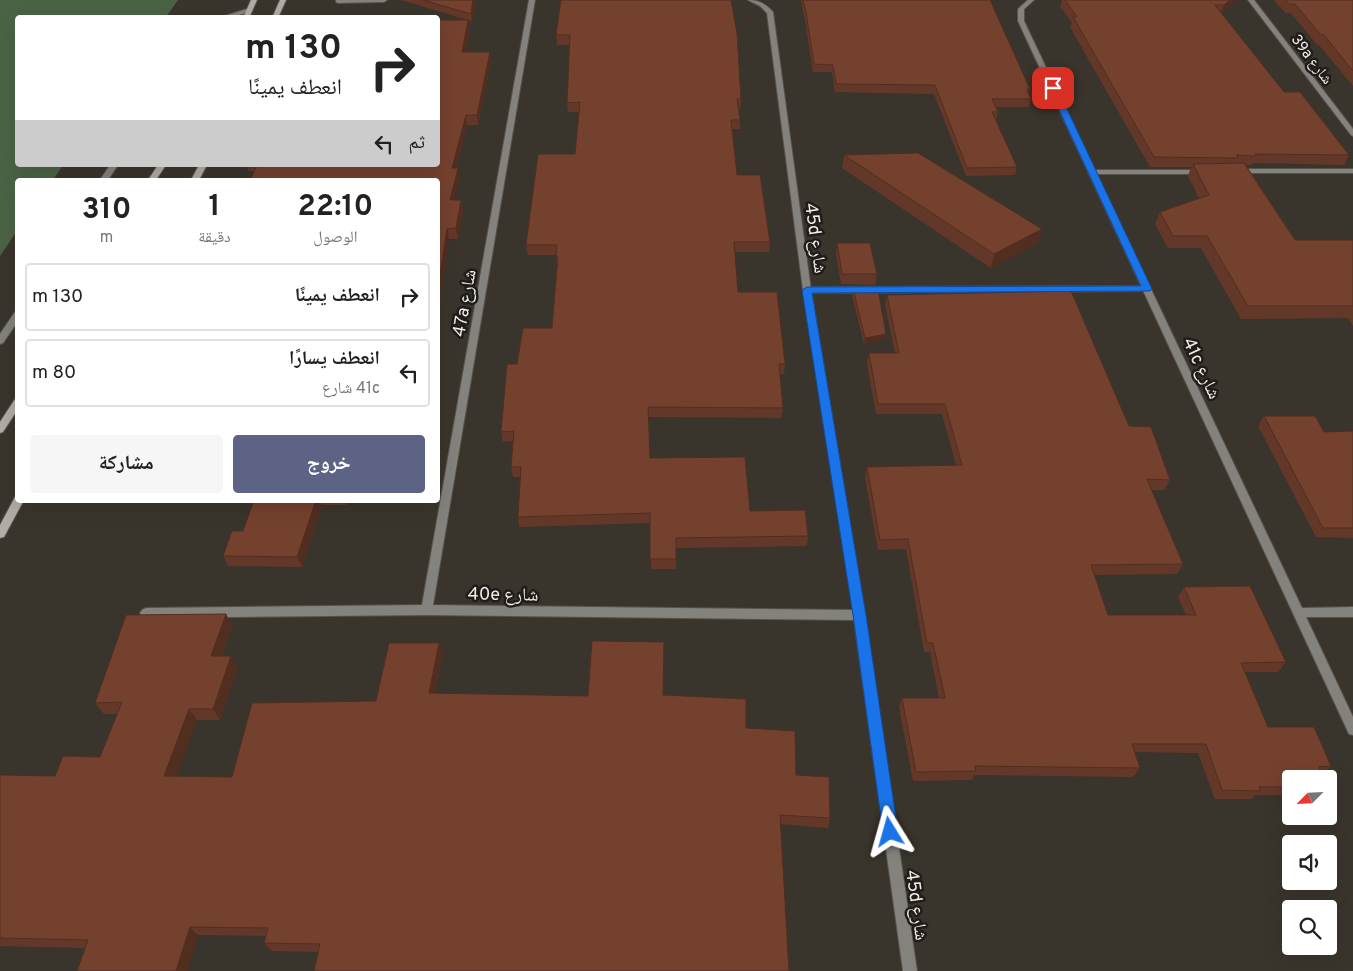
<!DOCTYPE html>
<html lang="ar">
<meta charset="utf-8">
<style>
body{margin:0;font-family:Overpass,"Noto Naskh Arabic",sans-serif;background:#f6f6f6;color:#222;direction:rtl;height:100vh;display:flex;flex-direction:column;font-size:19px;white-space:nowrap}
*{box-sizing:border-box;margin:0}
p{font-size:16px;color:#767676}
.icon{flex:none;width:28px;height:28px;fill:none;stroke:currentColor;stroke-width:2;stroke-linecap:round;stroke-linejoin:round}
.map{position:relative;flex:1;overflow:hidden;direction:ltr}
.panel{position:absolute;left:15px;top:178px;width:425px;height:325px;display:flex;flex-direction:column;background:#fff;border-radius:5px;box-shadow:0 5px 20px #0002;direction:rtl}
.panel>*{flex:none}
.guide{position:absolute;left:15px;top:15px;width:425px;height:152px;border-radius:5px;box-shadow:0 5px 20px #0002;direction:rtl;background:#fff;color:#222;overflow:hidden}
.needle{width:32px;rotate:246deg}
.controls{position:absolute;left:1282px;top:770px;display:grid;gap:10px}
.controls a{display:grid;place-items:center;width:55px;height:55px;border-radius:5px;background:#fff;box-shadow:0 5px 20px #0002;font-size:25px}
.pin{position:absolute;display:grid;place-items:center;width:42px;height:42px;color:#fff;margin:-21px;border-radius:10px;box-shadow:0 2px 8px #0006}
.me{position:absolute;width:55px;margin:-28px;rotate:352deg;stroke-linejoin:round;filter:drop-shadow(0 0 4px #0008)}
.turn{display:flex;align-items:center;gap:18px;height:105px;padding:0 15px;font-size:22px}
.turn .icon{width:65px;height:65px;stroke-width:2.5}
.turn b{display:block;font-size:35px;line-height:42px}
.then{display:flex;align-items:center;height:48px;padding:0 15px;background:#0003;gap:10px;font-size:19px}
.eta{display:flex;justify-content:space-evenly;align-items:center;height:85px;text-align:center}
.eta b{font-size:30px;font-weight:700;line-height:35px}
.primary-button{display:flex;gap:10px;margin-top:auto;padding:10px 15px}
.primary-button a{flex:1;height:58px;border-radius:5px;background:#5c6385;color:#fff;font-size:20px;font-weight:700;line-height:58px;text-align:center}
.primary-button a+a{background:#f6f6f6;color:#222}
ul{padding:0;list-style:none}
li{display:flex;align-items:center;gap:15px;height:68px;margin:0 10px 8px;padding:0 5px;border:2px solid #e0e0e0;border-radius:5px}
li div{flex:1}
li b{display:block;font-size:19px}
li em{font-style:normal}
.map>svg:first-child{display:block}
.green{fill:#4b6345}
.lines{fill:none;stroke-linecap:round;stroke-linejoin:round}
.lane-casing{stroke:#57524a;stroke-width:2}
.street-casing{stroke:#57524a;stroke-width:2}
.secondary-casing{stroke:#57524a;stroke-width:2}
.lane{fill:#84827d;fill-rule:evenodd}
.street{fill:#84827d;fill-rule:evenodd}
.secondary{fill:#b0ada6;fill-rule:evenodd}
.wall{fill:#643828}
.shaded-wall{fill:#512e20}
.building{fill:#74412e;stroke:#512e20}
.route{fill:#1a73e8;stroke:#114b97}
.labels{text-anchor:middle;stroke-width:5;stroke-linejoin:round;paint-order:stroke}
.far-street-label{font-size:15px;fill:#f0ede8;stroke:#1f1c19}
.street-label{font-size:18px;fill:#f0ede8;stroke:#1f1c19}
</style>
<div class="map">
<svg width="1353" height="971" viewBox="0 0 1353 971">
<rect width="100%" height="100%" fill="#3a352c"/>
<path class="green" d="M0 0H178L166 17 18 18V165H63L53 180H18L17 231 0 256Z"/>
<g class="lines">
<defs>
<path id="lane" d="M250 8 252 9V11L230 18H218Z
M110 165H118L108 180H100Z
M1235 169H1353V173H1238L1234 171Z
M1089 170H1201L1205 172 1201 174H1092L1088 172Z
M1147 286 1151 289 1150 291 807 293 803 290 807 287Z
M18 311V321L3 343 0 344V334L15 312Z"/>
<path id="street" d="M336 0H387L384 2 338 3 336 2Z
M529 0H535L433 605 853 610 803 290 767 13 760 6 748 0C759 0 766 4 773 12L811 290 865 615 917 971H903L854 620 427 615 146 618 142 616 140 613 142 610 146 608 422 605Z
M1028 0H1034L1024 9V21L1302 608 1353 607V617H1306L1353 717V735L1349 734 1018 21V9Z
M1248 0H1254L1353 129V136L1351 135Z"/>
<path id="secondary" d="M251 0H257L249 18H243Z
M280 0H286L278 18H272Z
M158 165H166L156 180H148Z
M199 165H207L199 180H191Z
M18 398V409L3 432 0 433V422L15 399Z
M15 497H18V500H24L4 537 0 538V525Z"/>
</defs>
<use href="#lane" class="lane-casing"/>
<use href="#street" class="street-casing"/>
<use href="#secondary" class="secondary-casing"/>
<use href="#lane" class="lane"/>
<use href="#street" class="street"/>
<use href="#secondary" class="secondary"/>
</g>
<path class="wall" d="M401 0H476L472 21 468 20 470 30 465 52 491 62 478 125H467L456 168 460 178 454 200H461L463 210 458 239H449L438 313V180L248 171 246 165H438L468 20Z
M561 0 741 99 740 109H739L740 120V129H732L737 175 770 242 769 252H735L738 292 785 364 784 374H780L783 408 781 418 648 417 650 458 750 511 808 536 807 546 676 548V569H651L650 523 519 527 518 517 520 477H513L511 467 513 441 503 442 501 432 517 364 552 328 557 267 556 255H528L526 245 575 154 579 112H568L567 103 570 45H557L556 35Z
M801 0H990L1030 89 1029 93 1031 99 1029 107H996L998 112 996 120 1017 167 1015 175 966 176 934 94 835 92 832 72H813L805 20Z
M1061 0H1237L1221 13 1284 92 1349 155 1344 165 1253 163 1252 165H1246L1295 240H1353V326L1348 318 1241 319 1201 248H1168L1155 224 1160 212 1199 198 1188 176 1191 167H1150L1070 27 1072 23 1060 6 1062 1Z
M1274 0H1353V86L1319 45H1317L1291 13H1285Z
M844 155 1042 229 1037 243 991 268 842 168Z
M837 243 877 274 875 285 841 284 836 253Z
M853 289 885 339 864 344 852 295Z
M887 295 1129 426 1170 480 1164 490H1151L1183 564 1177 574 1094 575 1108 615H1186L1178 597 1184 587 1286 662 1278 672H1245L1268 727 1331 766 1322 775 1291 779V795H1255L1252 799H1215L1198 753 1135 752 1140 768 1133 777 974 775 972 780 913 781 899 707 902 698H939L930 652H924L906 549 878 550 865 477 867 467 956 465 942 414H876L867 364 869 353H895L885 305Z
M1264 416 1324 432 1353 431V538L1316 537 1258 426Z
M254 500H349L347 505H322L302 567 228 566 223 556 243 531Z
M226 614 232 626 222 656 238 667 220 720H197L176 776 232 777 376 701 439 643 443 654 435 693 588 696 663 695 746 728 796 775 830 818 828 828 780 824 318 952 272 951 264 943 266 936 198 935 187 971H77L85 948 0 946V775L55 776 100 757 118 714H104L95 703Z"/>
<path class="shaded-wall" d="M473 0H476L472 21 471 14Z
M1230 0H1237L1220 14 1224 5Z
M468 20 470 30 464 62 462 52Z
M490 52 491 62 478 125 477 115Z
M466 115 467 125 453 178 452 168Z
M458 168 460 178 452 210 450 200Z
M461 200 463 210 458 239 456 228Z
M447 229 449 239 438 313V288Z
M1042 229 1037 243 991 268 994 254Z
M886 334 885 339 864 344 865 338Z
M316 500H320L322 505 302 567 297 557Z
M345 500H349L347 505Z
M226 614 232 626 218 667 211 656Z
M439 643 443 654 433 704 429 693Z
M231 656 238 667 220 720 213 709Z
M189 709 197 720 173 786 164 776Z
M190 927 198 935 187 971H176Z"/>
<path class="building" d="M423 0H473L471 14Z
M561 0H731L737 33 741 99H737L740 120H731L737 175H760L770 242H734L738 292H777L785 364H779L783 408 648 407 650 458 745 457 750 511 805 510 808 536 676 538V559H650V513L518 517 521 467H511L514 431 501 432 507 364H517L523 328H552L558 257H556L557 245H526L538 154H575L580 102 567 103 570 35H556Z
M803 0H990L1030 89H1027L1031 99H992L998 112H992L1017 167 967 168 935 85 836 84 833 65 814 64 806 12Z
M1065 0H1230L1224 5H1215L1284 92H1300L1349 155 1255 154 1256 156 1237 155 1238 158 1154 157 1073 17H1077Z
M1285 0H1353V71L1324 35H1321L1295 4H1289Z
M438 20H468L462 52H490L477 115H466L452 168H458L450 200H461L456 228 447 229 438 288V180H250L257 165H438Z
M918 153 1042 229 994 254 844 155Z
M1244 163 1295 240H1353V306H1248L1207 236H1173L1160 212 1209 195 1193 164Z
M837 243H870L877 274H842Z
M853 289H878L886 334 865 338Z
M1071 291 1129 426 1151 427 1170 480 1147 479 1183 564 1091 565 1108 615H1196L1184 587 1250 586 1286 662 1241 663 1268 727H1314L1331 766 1319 767 1324 779H1291V787H1259L1260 791 1222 790 1206 744H1132L1140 768 975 766 976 771 916 772 902 698H945L933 643H927L908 539 880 540 867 467 962 465 945 404H878L869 353H899L887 295Z
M1264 416H1315L1324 432 1353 431V528H1323Z
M254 500H316L297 557 223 556 232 531H243Z
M226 614 211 656H231L213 709H189L164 776 232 777 252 703 376 701 389 643H439L429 693 588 696 592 641 664 642 663 695 746 699V728L795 731 796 775 829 777 830 818 780 815 789 971H314L320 944 264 943 268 928 190 927 176 971H77L88 940 0 938V775L55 776 63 756 100 757 122 702 95 703 126 615Z"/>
<path class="route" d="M1053 86 1057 88 1152 289 1150 291 812 293 866 615 898 832 896 838 890 840 885 838 883 832 853 615 802 290 807 287 1141 286 1049 88Z"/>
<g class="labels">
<g class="far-street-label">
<text transform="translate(1312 59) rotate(53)" y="5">39a شارع</text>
</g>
<g class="street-label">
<text transform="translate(816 238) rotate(82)" y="6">45d شارع</text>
<text transform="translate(464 303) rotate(-80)" y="6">47a شارع</text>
<text transform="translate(1202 368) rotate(65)" y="6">41c شارع</text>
<text transform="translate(503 594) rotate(1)" y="6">40e شارع</text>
<text transform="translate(917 905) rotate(82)" y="6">45d شارع</text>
</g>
</g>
</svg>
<div class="controls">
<a><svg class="needle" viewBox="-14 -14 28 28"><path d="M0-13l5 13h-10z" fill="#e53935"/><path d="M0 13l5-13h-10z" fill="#767676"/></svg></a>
<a><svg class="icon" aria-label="sound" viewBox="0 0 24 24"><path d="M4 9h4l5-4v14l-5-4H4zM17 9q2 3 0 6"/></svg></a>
<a><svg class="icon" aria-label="search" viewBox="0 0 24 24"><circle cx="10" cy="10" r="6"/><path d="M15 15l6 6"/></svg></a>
</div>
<div class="pin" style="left:1053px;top:88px;background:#d93025"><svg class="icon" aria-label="arrive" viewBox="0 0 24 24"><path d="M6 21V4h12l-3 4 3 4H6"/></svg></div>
<svg class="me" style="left:890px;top:832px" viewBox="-20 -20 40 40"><path d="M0-17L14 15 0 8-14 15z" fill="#1a73e8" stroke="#fff" stroke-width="4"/></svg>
<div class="guide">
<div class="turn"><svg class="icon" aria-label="right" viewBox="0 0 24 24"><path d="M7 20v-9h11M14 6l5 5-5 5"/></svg><div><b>130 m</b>انعطف يمينًا</div></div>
<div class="then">ثم<svg class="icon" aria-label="left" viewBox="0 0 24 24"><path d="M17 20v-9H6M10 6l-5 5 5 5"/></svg></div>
</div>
<section class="panel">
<div class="eta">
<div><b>22:10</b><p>الوصول</p></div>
<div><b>1</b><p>دقيقة</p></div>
<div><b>310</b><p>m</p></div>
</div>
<ul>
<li><svg class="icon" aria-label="right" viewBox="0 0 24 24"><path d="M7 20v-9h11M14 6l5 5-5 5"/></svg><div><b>انعطف يمينًا</b></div><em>130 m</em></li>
<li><svg class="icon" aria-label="left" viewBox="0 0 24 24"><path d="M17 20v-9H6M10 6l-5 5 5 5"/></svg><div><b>انعطف يسارًا</b><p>41c شارع</p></div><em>80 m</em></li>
</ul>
<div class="primary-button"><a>خروج</a><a>مشاركة</a></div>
</section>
</div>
